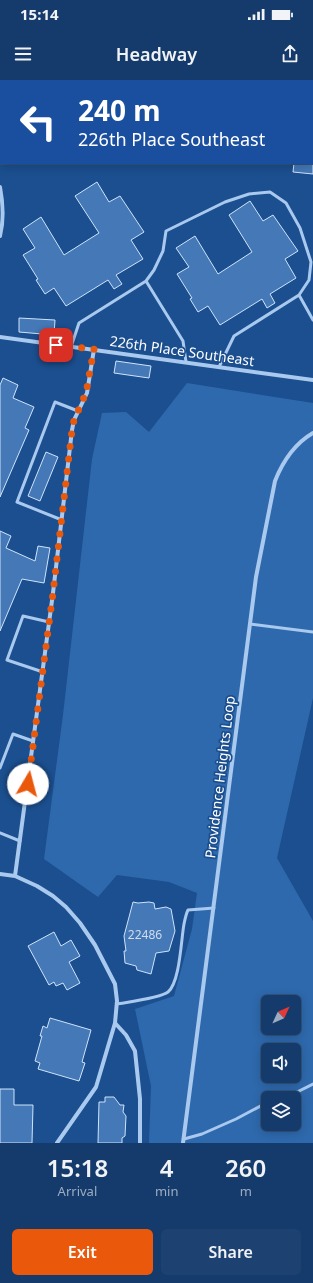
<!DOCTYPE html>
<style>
body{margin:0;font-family:"Noto Sans",sans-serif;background:#1d4271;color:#f1f3f6;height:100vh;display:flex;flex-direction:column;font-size:15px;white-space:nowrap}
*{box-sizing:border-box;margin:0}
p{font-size:13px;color:#9dadc1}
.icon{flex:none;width:22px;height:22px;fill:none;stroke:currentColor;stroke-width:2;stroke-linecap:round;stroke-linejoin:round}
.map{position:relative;height:1063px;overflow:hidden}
.details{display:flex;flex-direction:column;background:#143b6b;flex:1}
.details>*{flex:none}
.top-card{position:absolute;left:0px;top:0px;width:313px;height:84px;box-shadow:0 2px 10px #0003,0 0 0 1px #33557e;background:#1a4fa0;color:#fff;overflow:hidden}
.needle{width:26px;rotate:46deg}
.controls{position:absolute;left:261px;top:915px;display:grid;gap:8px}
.controls a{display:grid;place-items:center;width:40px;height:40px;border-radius:6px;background:#143b6b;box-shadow:0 2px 10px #0003,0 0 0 1px #33557e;font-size:20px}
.pin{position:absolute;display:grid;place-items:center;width:34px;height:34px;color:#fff;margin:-17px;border-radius:8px;box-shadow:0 2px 6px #0006}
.me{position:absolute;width:44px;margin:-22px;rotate:8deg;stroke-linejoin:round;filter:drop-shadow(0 0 3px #0008)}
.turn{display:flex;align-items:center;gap:14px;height:84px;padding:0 12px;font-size:18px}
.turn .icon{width:52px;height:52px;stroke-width:2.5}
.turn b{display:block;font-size:28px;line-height:34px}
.eta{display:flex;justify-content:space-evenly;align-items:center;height:68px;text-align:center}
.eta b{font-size:24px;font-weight:600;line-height:28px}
.button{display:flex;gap:8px;margin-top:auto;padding:8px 12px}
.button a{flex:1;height:46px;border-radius:6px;background:#ea580c;color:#fff;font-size:16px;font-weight:600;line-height:46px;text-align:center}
.button a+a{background:#1d4271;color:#f1f3f6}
.status{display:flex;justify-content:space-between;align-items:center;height:28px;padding:0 20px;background:#143b6b;direction:ltr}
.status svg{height:11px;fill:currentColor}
header{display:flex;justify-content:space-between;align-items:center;height:52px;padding:0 12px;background:#143b6b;font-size:18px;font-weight:600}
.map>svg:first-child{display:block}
.green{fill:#2e69ad;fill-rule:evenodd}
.building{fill:#4478b7;stroke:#cfe3fa}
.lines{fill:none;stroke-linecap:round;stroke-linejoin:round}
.lane{stroke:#a9c9ee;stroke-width:3}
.street{stroke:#a9c9ee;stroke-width:4}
.route{stroke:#ea580c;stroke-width:7;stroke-dasharray:0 12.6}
.labels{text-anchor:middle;stroke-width:3.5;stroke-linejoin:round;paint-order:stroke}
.number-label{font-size:12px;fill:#d0dded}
.street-label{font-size:14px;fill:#fff;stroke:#1b4f8f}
</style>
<div class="status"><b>15:14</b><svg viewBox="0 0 49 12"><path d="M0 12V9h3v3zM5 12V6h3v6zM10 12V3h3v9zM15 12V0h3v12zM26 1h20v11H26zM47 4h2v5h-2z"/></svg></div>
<header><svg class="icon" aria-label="menu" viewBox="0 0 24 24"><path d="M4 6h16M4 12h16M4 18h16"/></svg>Headway<svg class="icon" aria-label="share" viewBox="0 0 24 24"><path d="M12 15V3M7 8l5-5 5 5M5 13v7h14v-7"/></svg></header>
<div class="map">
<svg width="313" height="1063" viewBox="0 0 313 1063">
<rect width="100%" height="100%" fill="#1b4f8f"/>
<path class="green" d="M187 303 313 323V618L277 778 313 841V1063H149L151 1006 135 929 174 916 192 849 197 813 169 802 117 795 98 817 44 779 63 635 92 379 102 333 126 332 149 352ZM268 922H294V948H268ZM268 970H294V996H268ZM268 1018H294V1044H268Z"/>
<path class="building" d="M294 83H313V94L293 92Z
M97 102 109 122 120 116 144 152 131 160 143 179 116 195 122 204 114 209 108 200 66 226 54 208 45 214 36 200 38 199 23 175 35 168 23 149 41 137 64 175 99 153 75 116Z
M250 121 263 141 273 135 298 171 285 179 296 198 270 214 275 223 267 228 262 219 220 245 208 226 198 232 190 219 192 218 177 194 189 187 176 168 195 156 218 194 252 172 229 135Z
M19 238 55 240 54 255 19 252Z
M116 281 151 286 149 298 114 293Z
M3 298 18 305 13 318 34 327 25 348 29 350 0 417V305Z
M46 372 58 377 40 421 28 416Z
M0 451 11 456 6 468 35 481 38 466 50 468 44 503 22 499 0 551Z
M133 822 138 823 149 822 154 823 155 829 166 827 171 829 175 851 169 871 156 873 151 894 137 890 136 886 125 883 124 871H126L124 856Z
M54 852 61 866 71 860 80 876 69 882 80 903 67 910 63 903 56 906 54 902 49 905 28 866Z
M50 938 91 950 82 982 85 983 79 1001 38 989 40 983 35 981 42 956H40L43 946 47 948Z
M0 1009H14V1025H33L32 1063H0Z
M105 1017H114L120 1025H124L123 1032 126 1036 125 1056 122 1058V1063H98L99 1022H105Z"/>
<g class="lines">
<path class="lane" d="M274 1 275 0
M146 201 154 190 163 171 166 151 225 122 249 114 270 112 286 123 300 148 311 182 309 200 299 215
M71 267 79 243 146 201 183 261 186 282
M219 287 234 256 299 215 313 240
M62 440 17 422 55 322 78 331
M250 544 313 552
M43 592 7 580 23 536 49 542
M0 688 13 654 33 661
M0 753 20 761
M117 924C128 922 160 918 168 912 180 902 181 860 184 844 185 839 186 834 188 830L214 828
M285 1018 313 1004
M184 1059 202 1054 236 1039 268 1022"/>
<path class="street" d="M212 1 213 0
M0 64H1
M0 107C3 123 4 140 0 156
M0 257 313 300
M0 794 15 796 37 806 53 816 66 827 80 843 95 865 115 904 117 921 115 943 96 1007 57 1063
M15 796 53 513 72 350 74 340 87 313 94 269
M115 943 126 955 135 971 140 1019V1063
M183 1063 256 497 275 401C283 381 294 364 313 353"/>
</g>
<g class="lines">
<path class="route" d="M28 704 53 513 72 350 74 340 86 313 94 269 56 265"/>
</g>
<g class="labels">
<g class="number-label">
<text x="145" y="859">22486</text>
</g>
<g class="street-label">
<text transform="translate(182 271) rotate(8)" y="5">226th Place Southeast</text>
<text transform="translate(220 697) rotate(-83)" y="5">Providence Heights Loop</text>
</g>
</g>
</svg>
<div class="controls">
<a><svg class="needle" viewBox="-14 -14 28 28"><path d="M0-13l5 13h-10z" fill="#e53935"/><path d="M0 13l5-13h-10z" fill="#9dadc1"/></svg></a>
<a><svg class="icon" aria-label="sound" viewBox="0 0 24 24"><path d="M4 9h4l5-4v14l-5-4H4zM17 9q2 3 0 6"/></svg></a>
<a><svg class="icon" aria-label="layers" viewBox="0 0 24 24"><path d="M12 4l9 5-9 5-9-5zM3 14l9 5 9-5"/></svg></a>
</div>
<div class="pin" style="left:56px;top:265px;background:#d93025"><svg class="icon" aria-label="arrive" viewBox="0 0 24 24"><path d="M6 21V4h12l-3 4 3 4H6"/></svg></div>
<svg class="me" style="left:28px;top:704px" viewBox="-20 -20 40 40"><circle r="19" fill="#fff"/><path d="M0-13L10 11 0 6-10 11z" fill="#ea580c"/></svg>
<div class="top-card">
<div class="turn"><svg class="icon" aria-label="left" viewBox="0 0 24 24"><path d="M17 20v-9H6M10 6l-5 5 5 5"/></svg><div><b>240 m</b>226th Place Southeast</div></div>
</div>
</div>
<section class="details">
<div class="eta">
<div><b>15:18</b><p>Arrival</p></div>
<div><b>4</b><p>min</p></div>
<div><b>260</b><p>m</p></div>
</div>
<div class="button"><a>Exit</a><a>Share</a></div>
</section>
